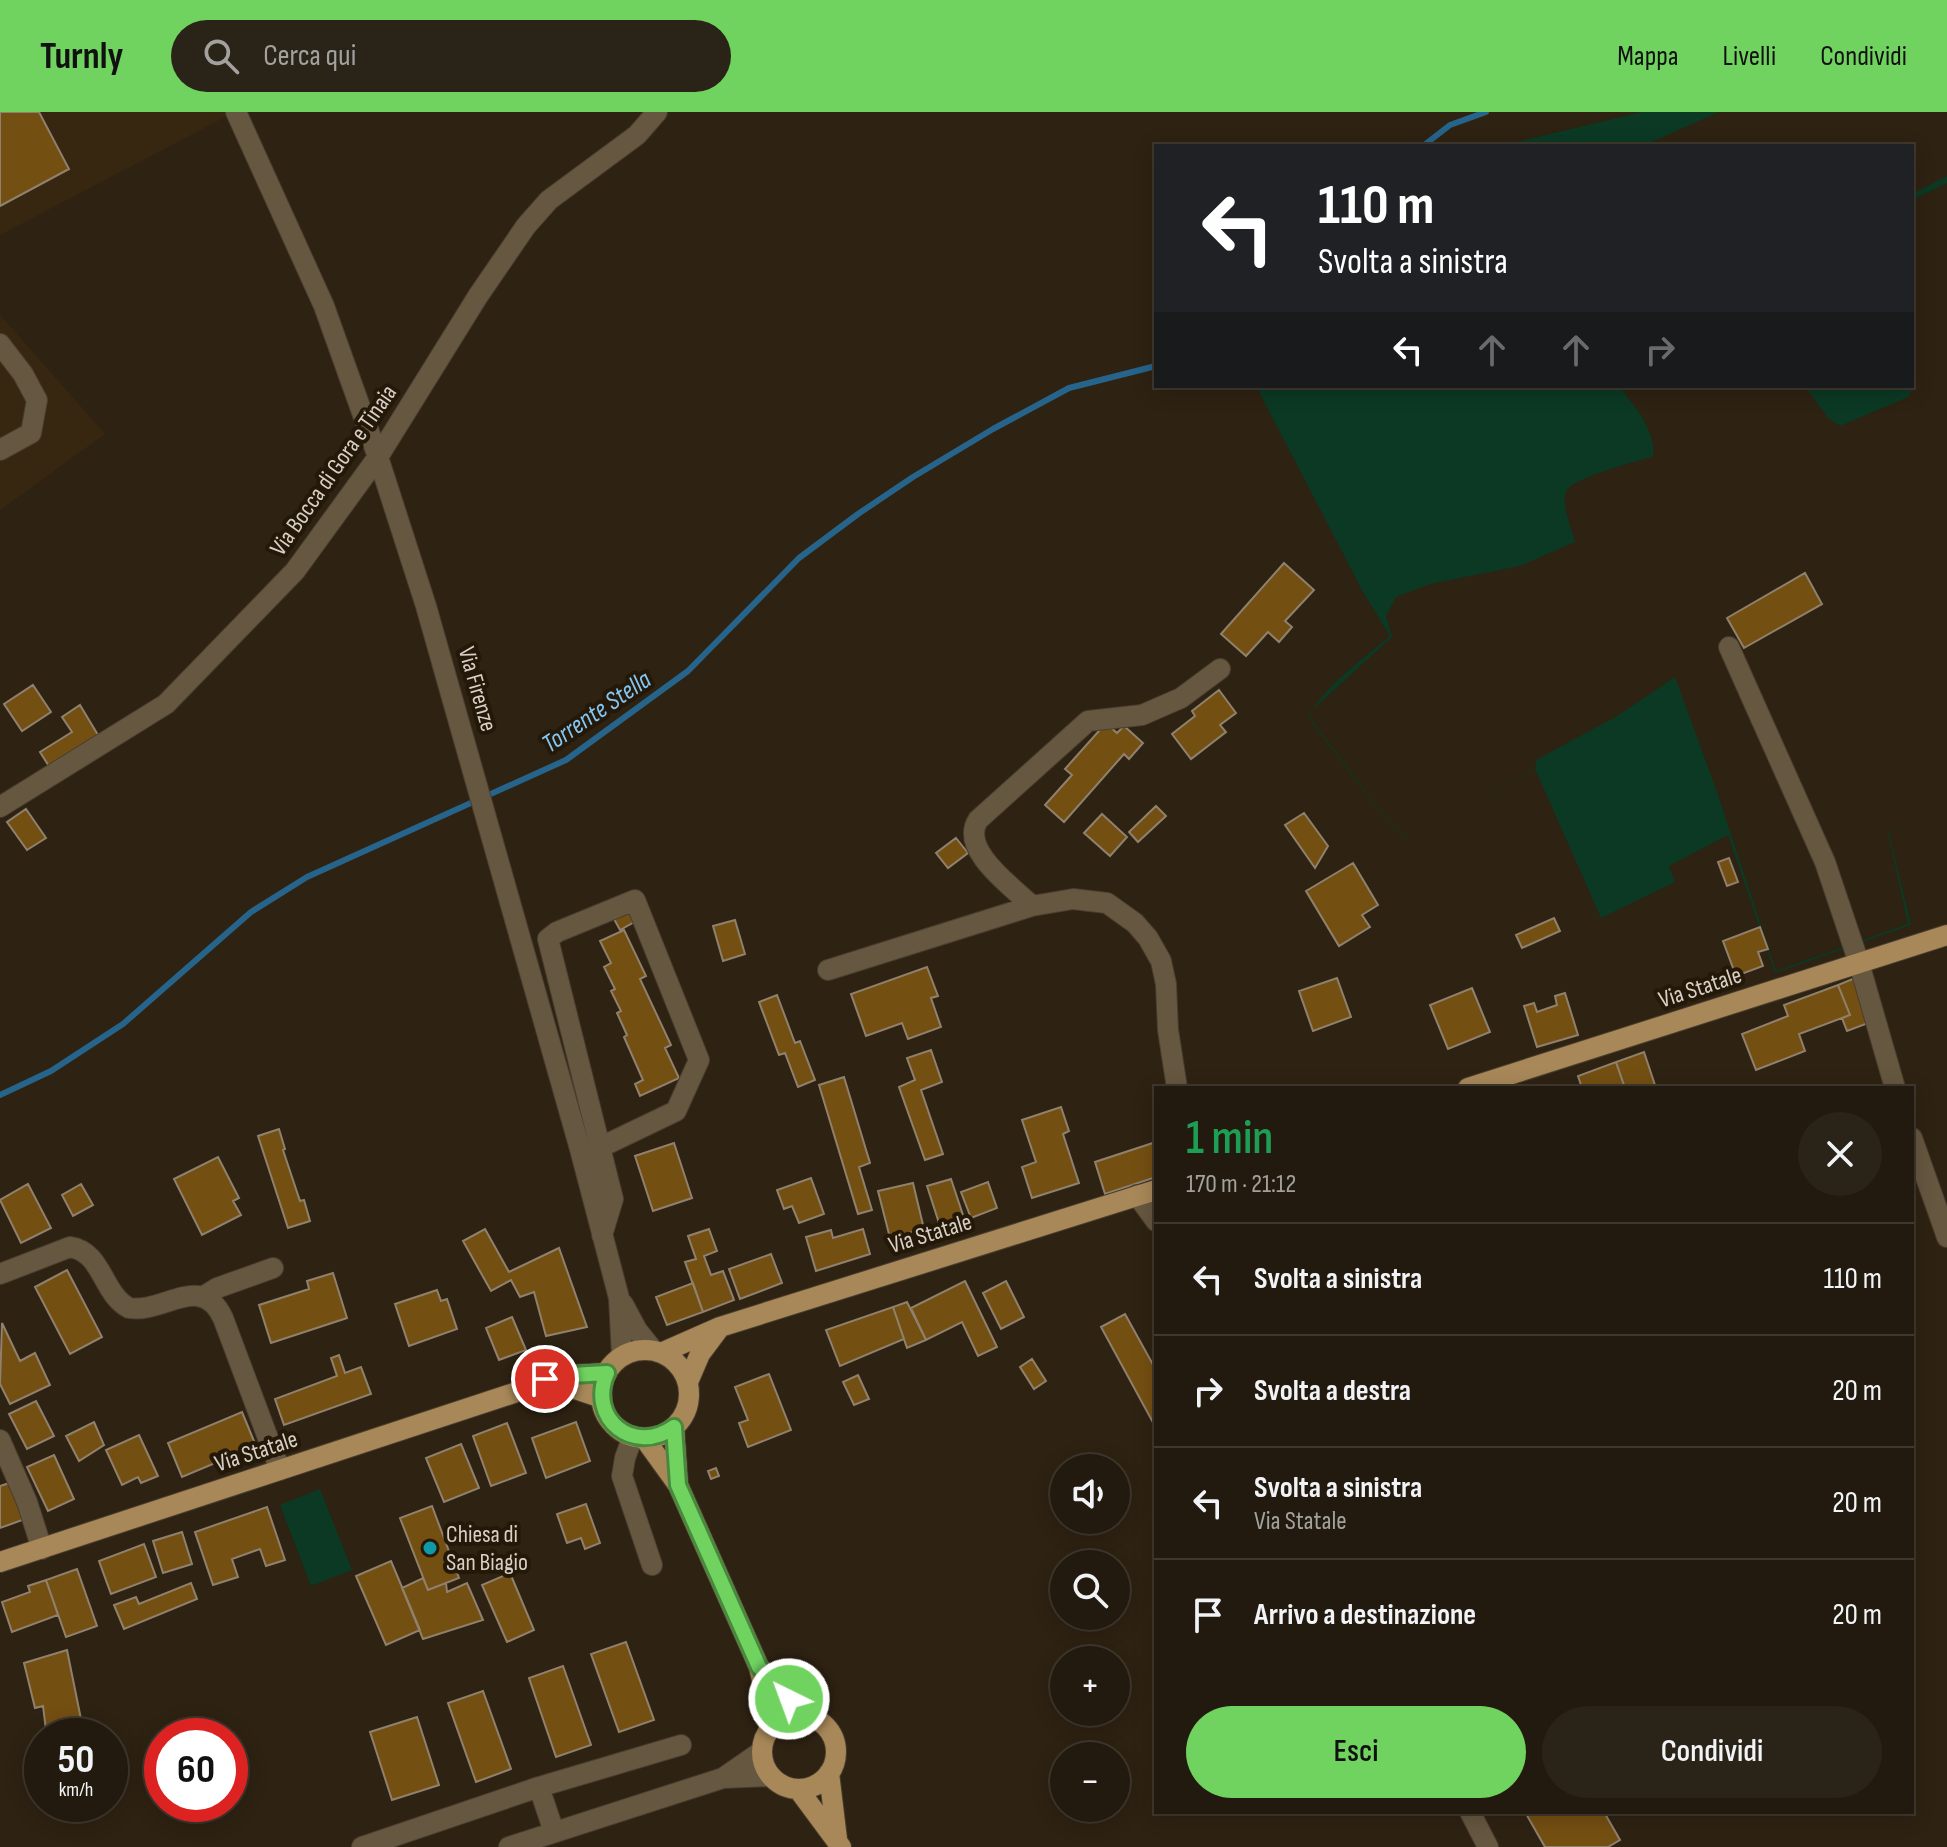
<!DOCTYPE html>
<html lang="it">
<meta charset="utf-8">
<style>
body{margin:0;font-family:"Sofia Sans Condensed",sans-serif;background:#2a2317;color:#f1f3f6;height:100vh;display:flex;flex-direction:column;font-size:30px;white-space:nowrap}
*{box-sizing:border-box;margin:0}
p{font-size:26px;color:#a2a19e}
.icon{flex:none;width:44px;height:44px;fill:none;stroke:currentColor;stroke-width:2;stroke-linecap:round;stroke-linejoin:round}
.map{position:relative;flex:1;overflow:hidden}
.drawer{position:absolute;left:1154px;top:974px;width:760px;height:728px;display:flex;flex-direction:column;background:#221a0e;border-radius:0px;box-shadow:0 4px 20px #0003,0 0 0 2px #3f382e}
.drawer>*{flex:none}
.hud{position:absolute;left:1154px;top:32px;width:760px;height:244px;border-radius:0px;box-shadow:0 4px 20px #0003,0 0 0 2px #3f382e;background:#202124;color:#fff;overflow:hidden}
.buttons{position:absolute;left:1050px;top:1342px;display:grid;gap:16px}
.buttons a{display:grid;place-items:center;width:80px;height:80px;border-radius:50%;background:#221a0e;box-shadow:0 4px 20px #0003,0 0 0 2px #3f382e;font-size:40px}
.speed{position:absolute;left:24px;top:1606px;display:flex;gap:16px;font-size:40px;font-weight:700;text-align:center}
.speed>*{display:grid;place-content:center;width:104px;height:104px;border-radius:50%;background:#221a0e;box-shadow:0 4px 20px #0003,0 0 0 2px #3f382e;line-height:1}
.speed small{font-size:20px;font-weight:400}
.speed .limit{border:12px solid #d22;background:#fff;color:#111}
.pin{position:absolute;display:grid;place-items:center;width:68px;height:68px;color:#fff;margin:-34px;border:4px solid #fff;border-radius:50%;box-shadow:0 2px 8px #0007}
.me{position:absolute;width:88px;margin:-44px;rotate:318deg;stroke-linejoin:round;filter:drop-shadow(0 0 6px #0008)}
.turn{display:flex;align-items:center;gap:28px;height:168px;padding:0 32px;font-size:36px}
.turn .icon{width:104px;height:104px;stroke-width:2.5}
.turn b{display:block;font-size:56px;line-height:68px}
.lanes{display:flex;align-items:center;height:76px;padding:0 32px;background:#0003;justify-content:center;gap:40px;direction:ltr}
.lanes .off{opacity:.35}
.round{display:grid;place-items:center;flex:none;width:84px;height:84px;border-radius:42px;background:#2a2317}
.overview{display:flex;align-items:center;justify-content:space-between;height:136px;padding:0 32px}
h1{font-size:48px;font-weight:600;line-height:60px;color:#1e9e55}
.primary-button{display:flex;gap:16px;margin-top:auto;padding:16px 32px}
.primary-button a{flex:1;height:92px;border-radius:48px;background:#70d35f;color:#111;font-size:32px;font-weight:600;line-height:92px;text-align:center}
.primary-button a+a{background:#2a2317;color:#f1f3f6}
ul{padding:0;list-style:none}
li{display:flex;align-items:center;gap:24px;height:112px;padding:0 32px;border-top:2px solid #3f382e}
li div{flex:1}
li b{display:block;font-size:30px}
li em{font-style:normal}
header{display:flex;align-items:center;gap:48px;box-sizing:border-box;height:112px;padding:0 40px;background:#70d35f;color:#111}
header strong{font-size:38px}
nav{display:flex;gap:44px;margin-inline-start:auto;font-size:28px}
.search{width:560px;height:72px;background:#2a2317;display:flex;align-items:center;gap:20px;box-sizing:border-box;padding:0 28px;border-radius:44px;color:#a2a19e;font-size:30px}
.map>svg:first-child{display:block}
.built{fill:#372710}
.green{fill:#0b3924}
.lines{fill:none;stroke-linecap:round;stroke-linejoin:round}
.stream{stroke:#26648b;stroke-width:6}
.building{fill:#744f12;stroke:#8f816e;stroke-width:2}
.minor-casing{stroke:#493e2f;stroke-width:22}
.major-casing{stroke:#493e2f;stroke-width:22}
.minor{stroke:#665740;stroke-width:20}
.major{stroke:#a88859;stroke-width:20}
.route-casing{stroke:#49893e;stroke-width:20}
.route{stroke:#70d35f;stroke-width:14}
.culture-dot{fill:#0f9aa8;stroke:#241808;stroke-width:3}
.labels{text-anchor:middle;stroke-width:8;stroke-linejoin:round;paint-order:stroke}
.street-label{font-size:24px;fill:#d8d0c6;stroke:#241808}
.poi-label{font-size:24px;fill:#d8d0c6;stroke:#241808;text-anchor:start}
.water-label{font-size:26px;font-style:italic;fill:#84c7f5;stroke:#241808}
</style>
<header>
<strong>Turnly</strong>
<div class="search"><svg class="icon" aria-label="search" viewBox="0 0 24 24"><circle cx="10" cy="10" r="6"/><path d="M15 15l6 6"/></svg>Cerca qui</div>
<nav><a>Mappa</a><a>Livelli</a><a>Condividi</a></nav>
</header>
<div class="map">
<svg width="1947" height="1735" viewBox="0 0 1947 1735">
<rect width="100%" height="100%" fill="#2e2212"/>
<path class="built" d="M0 0H235L0 123Z
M0 203 105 322 0 398Z"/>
<path class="green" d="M1642 0H1719L1643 34H1500Z
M1947 64V71L1912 88V82Z
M1256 274H1619C1633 292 1657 320 1653 344 1637 350 1572 365 1566 380 1561 393 1572 417 1575 430L1520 454 1430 472 1396 485 1386 504 1392 525 1313 597 1310 604 1313 610 1392 714 1404 724H1410L1535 659 1536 648 1617 604 1675 565 1716 677 1776 859 1908 812 1887 717 1947 698 1888 717 1911 813 1775 861 1728 723 1669 754 1675 770 1601 806 1536 659 1410 724 1404 725 1392 715 1312 611 1309 604C1320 578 1368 543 1390 524L1364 482Z
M1805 274H1910L1912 277 1908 285 1840 314 1828 306Z
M320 1377 352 1458 311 1474 280 1393Z"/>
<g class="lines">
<path class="stream" d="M1423 34 1450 13 1486 0
M0 983 51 959 123 912 251 800 307 765 566 648 688 559 799 446 858 402 913 365 993 317 1069 276 1156 254"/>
</g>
<path class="building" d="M0 0H39L69 57 0 94Z
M1284 451 1314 478 1285 509 1292 515 1279 530 1268 520 1246 544 1221 522Z
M1805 461 1822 492 1744 536 1727 506Z
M33 573 51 600 22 619 4 592Z
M1219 578 1236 601 1220 613 1226 620 1191 647 1172 622 1195 604 1192 599Z
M80 593 101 628 52 659 40 640 72 620 62 605Z
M1106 611 1117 621 1124 614 1143 631 1129 647 1124 642 1064 710 1045 693 1072 663 1065 657Z
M1156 694 1166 704 1138 730 1129 720Z
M26 697 46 726 27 738 7 710Z
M1304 701 1328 734 1315 756 1285 713Z
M1102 702 1127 725 1110 744 1084 721Z
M956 726 968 741 948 756 936 741Z
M1729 746 1738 770 1727 774 1718 750Z
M1353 751 1378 793 1362 803 1370 815 1339 834 1306 779Z
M634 798 638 808 620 818 614 807Z
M1554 806 1560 819 1522 836 1516 823Z
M735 808 745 842 723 849 713 814Z
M1760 815 1768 837 1758 840 1763 854 1736 864 1723 829Z
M624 818 646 864 640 867 671 933 665 936 679 966 640 984 635 972 643 968 624 925 627 923 617 901 621 899 611 879 615 877 604 855 611 851 600 829Z
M927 855 938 884 931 886 941 915 908 927 902 911 866 924 851 882Z
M1337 866 1351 905 1313 919 1299 879Z
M1855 866 1871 910 1847 919 1842 906 1850 903 1838 873Z
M1838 873 1850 903 1799 922 1805 939 1756 958 1742 922 1788 904 1784 893Z
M1472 876 1490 920 1448 937 1430 893Z
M1565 881 1578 923 1537 935 1524 894 1534 891 1537 900 1557 893 1555 884Z
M777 883 795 931 800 929 815 968 798 975 785 941 779 943 759 890Z
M931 938 942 970 921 978 943 1042 925 1048 899 975 915 968 907 946Z
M1644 940 1655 973 1646 976H1625L1616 950Z
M1616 950 1625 976H1582L1578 964Z
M844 965 870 1051 859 1055 872 1098 858 1102 819 973Z
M1061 995 1069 1019 1063 1022 1079 1071 1032 1086 1022 1055 1036 1050 1022 1008Z
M279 1017 285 1037 283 1038 300 1089 304 1088 310 1109 288 1116 258 1024Z
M1156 1030V1065L1105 1082 1095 1050Z
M674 1031 692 1086 653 1099 635 1044Z
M218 1045 239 1086 233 1089 241 1103 202 1123 174 1067Z
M811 1066 824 1102 799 1111 792 1094 784 1097 777 1078Z
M951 1067 964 1106 940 1114 927 1074Z
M988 1070 997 1096 971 1106 961 1080Z
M913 1071 924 1117 890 1126 878 1079Z
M28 1072 51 1116 21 1131 0 1088Z
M81 1072 93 1093 73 1104 62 1083Z
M485 1117 509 1160 559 1136 587 1215 546 1224 534 1180 520 1185 511 1168 491 1179 463 1129Z
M709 1117 717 1139 704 1144 711 1163 723 1159 734 1188 703 1200 685 1150 696 1147 688 1124Z
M863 1117 870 1142 816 1159 806 1125 831 1118 833 1126Z
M771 1142 782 1171 740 1187 729 1157Z
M67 1158 102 1225 70 1242 35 1175Z
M333 1161 347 1206 271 1231 259 1193 309 1177 307 1169Z
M965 1169 997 1235 978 1244 962 1210 926 1228 911 1196Z
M1006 1169 1024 1205 1001 1217 983 1181Z
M693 1171 703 1200 667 1213 656 1185Z
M437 1178 441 1189 447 1187 457 1217 409 1234 395 1192Z
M907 1190 926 1228 907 1236 893 1195Z
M893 1195 904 1227 840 1254 826 1218Z
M1125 1202 1156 1258V1316L1101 1215Z
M512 1205 526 1238 499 1248 486 1216Z
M2 1211 20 1249 35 1241 50 1273 10 1292 0 1272Z
M339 1243 345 1261 361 1255 371 1282 284 1313 275 1287 337 1264 331 1246Z
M1032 1247 1046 1269 1034 1277 1020 1255Z
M769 1262 791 1318 748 1335 739 1311 748 1308 735 1275Z
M858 1263 869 1287 854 1293 843 1270Z
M36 1289 54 1324 27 1337 9 1302Z
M242 1300 256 1334 182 1365 168 1331Z
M94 1310 104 1333 79 1349 66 1324Z
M576 1310 590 1349 546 1366 532 1326Z
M507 1311 526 1361 491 1374 473 1324Z
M139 1323 158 1364 141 1371 138 1365 122 1373 106 1338Z
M461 1332 479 1376 444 1390 426 1346Z
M54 1343 74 1387 48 1399 27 1355Z
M716 1356 719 1364 711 1367 708 1359Z
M15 1369 28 1406 0 1416V1374Z
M586 1392 600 1431 585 1437 581 1426 567 1431 557 1402Z
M432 1394 459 1466 428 1478 400 1406Z
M267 1395 285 1448 266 1454 260 1437 232 1447 238 1465 213 1473 195 1420Z
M182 1420 192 1452 163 1461 153 1429Z
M144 1432 156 1465 111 1482 99 1449Z
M391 1449 420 1518 386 1533 356 1464Z
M77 1457 97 1514 66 1525 46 1468Z
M510 1461 534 1518 507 1530 482 1473Z
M423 1466 428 1478 446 1471 447 1480 467 1471 483 1508 423 1527 402 1476Z
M46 1468 58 1503 12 1520 2 1490 30 1480 28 1474Z
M191 1471 197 1487 124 1517 114 1493 136 1485 139 1492Z
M626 1530 654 1608 619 1620 591 1542Z
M67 1538 82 1612 46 1618 43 1594 35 1596 24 1551Z
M563 1554 591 1633 556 1645 529 1566Z
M483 1579 511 1657 476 1670 448 1591Z
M417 1605 439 1673 392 1688 370 1620Z
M1525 1700H1604L1620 1728 1608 1735H1545Z"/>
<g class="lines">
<defs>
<path id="minor" d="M236 0 324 194 378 345 426 494 580 1037 619 1186 622 1244
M0 232 23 262 37 288 31 321 0 338
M1729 535 1825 750 1859 851 1895 976
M0 695 166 592 295 459 378 345 478 184 526 114 549 88 637 23 657 0
M1032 794C1013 775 959 738 978 708L1088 609 1142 603 1181 586 1220 557
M828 858 1032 794 1073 787 1107 791 1135 811 1148 826 1161 849 1166 872 1168 918 1177 976
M1912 1026 1947 1125
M601 1035 676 999 699 948 635 788 557 820 548 827 613 1087 602 1123
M1137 1083 1156 1109
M0 1162 70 1135C103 1140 102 1182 129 1196 164 1202 201 1159 223 1206L280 1358
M204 1184 217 1176 273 1156
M623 1192 637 1218 653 1238
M633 1324 625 1346 622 1364 652 1453
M0 1328 27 1390 42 1437
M723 1666 762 1639
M539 1675 554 1720
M1470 1700 1488 1735
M362 1735 539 1675 681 1633
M509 1735 723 1666 771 1664"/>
<path id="major" d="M1468 976 1947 823
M601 1282a44 44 0 1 1 88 0a44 44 0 1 1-88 0Z
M661 1241 720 1215 1156 1078
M688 1270 700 1242 718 1218
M549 1276 575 1277 602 1286
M674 1315 678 1373
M644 1326 678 1373 759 1555 772 1614
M0 1450 529 1276 554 1264 607 1261
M760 1556 803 1603
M762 1640a37 37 0 1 1 74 0a37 37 0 1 1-74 0Z
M829 1661 837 1727
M798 1677 841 1735"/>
</defs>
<use href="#minor" class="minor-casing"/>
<use href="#major" class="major-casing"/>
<use href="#minor" class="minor"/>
<use href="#major" class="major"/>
</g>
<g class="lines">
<defs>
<path id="route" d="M545 1267 554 1264 607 1261C587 1307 634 1344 674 1315L678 1373 759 1555 789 1587"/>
</defs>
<use href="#route" class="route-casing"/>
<use href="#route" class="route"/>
</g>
<circle class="culture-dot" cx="430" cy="1436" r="8"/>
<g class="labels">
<g class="street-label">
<text transform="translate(333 358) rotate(-55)" y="8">Via Bocca di Gora e Tinaia</text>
<text transform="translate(478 577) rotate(74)" y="8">Via Firenze</text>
<text transform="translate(1700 875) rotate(-18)" y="8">Via Statale</text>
<text transform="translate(930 1121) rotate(-17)" y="8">Via Statale</text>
<text transform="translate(256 1339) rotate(-18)" y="8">Via Statale</text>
</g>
<g class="poi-label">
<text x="446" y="1430">Chiesa di<tspan x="446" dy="28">San Biagio</tspan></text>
</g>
<g class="water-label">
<text transform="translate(596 599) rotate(-34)" y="9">Torrente Stella</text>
</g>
</g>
</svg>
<div class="buttons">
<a><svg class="icon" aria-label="sound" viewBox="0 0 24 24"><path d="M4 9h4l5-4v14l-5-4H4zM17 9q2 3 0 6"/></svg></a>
<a><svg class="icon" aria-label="search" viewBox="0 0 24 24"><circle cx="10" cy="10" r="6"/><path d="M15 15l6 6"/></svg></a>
<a>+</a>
<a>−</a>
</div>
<div class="speed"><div>50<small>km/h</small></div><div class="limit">60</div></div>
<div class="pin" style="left:545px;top:1267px;background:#d93025"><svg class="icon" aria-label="arrive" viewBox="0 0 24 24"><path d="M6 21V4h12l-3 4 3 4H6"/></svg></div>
<svg class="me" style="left:789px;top:1587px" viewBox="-20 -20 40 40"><circle r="17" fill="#70d35f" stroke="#fff" stroke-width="3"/><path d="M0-11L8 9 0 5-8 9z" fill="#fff"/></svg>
<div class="hud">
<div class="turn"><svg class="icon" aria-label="left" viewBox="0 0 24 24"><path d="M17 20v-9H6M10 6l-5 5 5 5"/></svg><div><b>110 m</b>Svolta a sinistra</div></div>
<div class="lanes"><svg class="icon" aria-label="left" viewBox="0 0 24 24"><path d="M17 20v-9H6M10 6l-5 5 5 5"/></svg><svg class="icon off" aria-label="ahead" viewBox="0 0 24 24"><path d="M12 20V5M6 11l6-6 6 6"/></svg><svg class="icon off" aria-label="ahead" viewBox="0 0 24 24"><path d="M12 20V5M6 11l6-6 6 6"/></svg><svg class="icon off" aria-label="right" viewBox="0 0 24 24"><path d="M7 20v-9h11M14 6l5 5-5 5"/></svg></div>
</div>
<section class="drawer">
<div class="overview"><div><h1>1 min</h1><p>170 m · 21:12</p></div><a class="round"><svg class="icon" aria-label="close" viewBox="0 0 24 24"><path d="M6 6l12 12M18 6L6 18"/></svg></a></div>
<ul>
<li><svg class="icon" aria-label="left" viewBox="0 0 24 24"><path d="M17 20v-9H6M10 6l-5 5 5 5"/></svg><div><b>Svolta a sinistra</b></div><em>110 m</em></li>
<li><svg class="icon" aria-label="right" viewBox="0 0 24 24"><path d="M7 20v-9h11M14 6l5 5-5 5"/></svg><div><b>Svolta a destra</b></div><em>20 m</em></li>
<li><svg class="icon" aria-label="left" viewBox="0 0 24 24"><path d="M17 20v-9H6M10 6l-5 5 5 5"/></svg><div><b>Svolta a sinistra</b><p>Via Statale</p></div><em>20 m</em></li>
<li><svg class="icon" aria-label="arrive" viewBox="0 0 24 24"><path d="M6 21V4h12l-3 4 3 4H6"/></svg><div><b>Arrivo a destinazione</b></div><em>20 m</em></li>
</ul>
<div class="primary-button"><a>Esci</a><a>Condividi</a></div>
</section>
</div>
